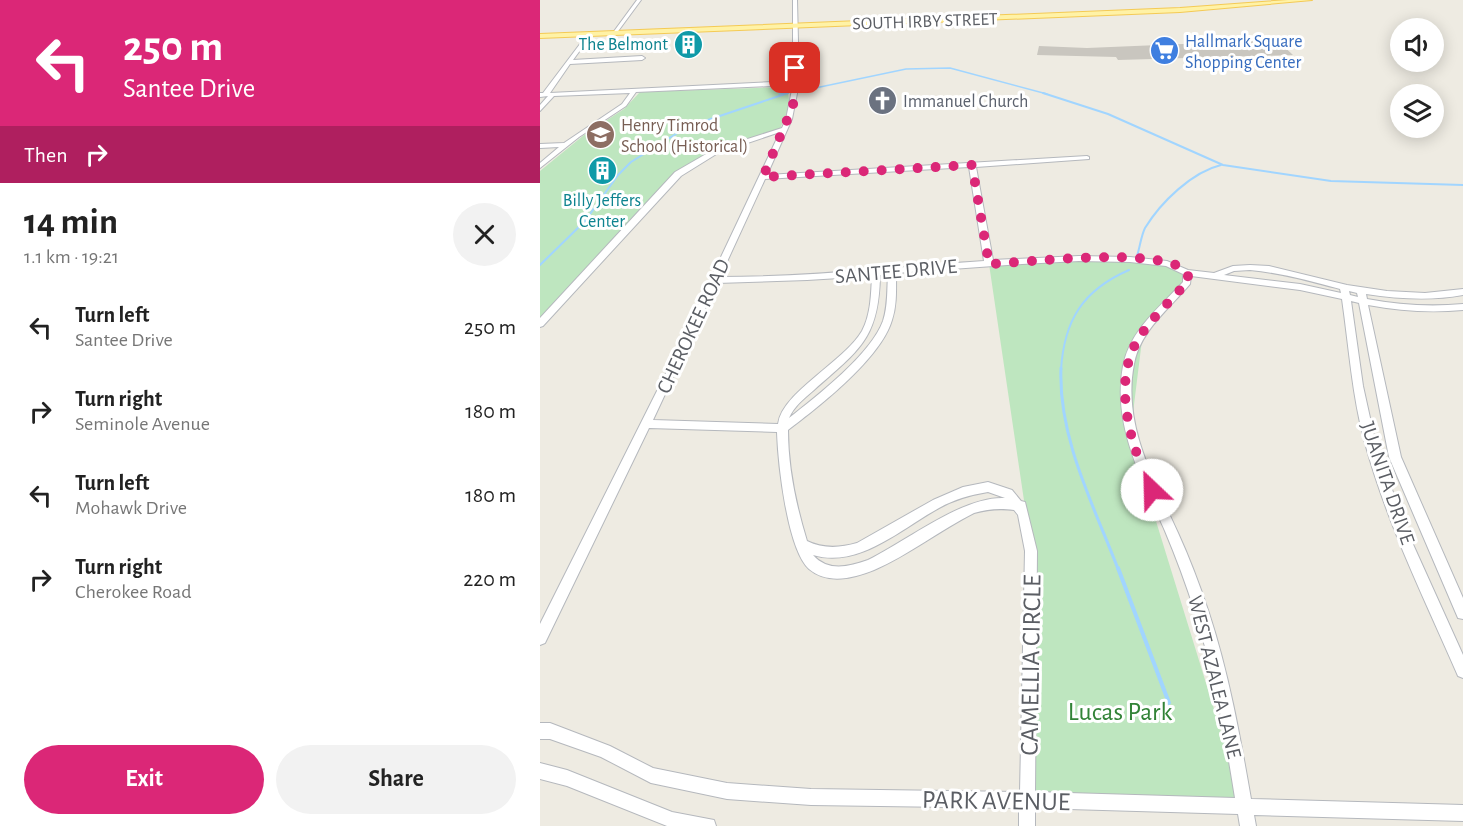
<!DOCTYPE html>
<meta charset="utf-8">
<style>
body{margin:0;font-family:"Alegreya Sans",sans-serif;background:#f2f2f2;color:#222;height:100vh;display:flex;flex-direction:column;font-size:22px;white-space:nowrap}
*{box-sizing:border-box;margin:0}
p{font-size:20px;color:#767676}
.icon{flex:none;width:33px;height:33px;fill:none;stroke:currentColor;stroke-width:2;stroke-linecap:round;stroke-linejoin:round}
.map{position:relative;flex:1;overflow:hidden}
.sheet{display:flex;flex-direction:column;background:#fff;width:540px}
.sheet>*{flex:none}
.banner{background:#db2777;color:#fff;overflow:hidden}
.controls{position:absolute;left:850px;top:18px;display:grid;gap:12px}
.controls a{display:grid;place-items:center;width:54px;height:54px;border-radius:50%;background:#fff;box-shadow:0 3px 15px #0003;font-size:30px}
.pin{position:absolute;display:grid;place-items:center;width:51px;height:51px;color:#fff;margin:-26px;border-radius:12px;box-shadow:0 3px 9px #0006}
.me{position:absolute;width:66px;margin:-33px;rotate:336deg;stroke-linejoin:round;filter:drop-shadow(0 0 4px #0008)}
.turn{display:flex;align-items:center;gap:21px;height:126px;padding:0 24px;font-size:27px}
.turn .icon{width:78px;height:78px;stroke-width:2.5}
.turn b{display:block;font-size:42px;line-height:51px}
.then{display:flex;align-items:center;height:57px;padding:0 24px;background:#0003;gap:12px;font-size:22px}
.round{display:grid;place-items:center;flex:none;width:63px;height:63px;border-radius:32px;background:#f2f2f2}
.headline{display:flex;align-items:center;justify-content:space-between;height:102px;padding:0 24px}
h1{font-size:36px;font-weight:700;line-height:45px}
.button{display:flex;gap:12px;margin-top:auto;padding:12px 24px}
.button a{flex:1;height:69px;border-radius:36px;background:#db2777;color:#fff;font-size:24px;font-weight:700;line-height:69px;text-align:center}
.button a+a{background:#f2f2f2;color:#222}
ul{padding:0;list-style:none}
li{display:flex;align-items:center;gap:18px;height:84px;padding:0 24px}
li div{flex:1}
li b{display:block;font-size:22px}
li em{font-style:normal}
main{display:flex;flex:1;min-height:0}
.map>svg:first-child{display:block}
.green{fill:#bee6bf}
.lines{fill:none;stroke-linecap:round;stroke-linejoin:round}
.stream-far3{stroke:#a1d5ff;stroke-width:1.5}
.stream-far2{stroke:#a1d5ff;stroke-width:2}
.stream-far1{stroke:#a1d5ff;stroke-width:3}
.stream{stroke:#a1d5ff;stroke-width:4}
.building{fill:#c9c6bf}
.minor-casing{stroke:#b5b8bd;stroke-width:2}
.major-casing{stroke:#f4ca55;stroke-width:2}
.minor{fill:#fff;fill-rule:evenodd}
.major{fill:#fff2a6;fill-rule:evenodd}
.route{stroke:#db2777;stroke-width:10;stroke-dasharray:0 18}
.labels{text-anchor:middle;stroke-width:6;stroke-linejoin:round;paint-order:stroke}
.far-street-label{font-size:18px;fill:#5b5e64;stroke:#fff}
.far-shop-label{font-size:18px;fill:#366cbe;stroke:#fff;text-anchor:start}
.far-culture-label{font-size:18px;fill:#0d838f;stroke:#fff;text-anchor:end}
.far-worship-label{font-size:18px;fill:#5b616d;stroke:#fff;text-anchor:start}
.far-education-label{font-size:18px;fill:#785e54;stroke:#fff;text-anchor:start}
.street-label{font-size:21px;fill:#5b5e64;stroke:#fff}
.near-street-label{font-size:26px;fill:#5b5e64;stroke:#fff}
.near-park-label{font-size:26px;fill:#328337;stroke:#fff}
</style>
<main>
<section class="sheet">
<div class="banner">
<div class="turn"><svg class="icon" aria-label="left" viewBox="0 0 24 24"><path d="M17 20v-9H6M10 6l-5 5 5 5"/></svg><div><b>250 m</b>Santee Drive</div></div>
<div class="then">Then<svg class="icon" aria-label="right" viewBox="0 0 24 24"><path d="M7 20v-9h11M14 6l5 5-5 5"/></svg></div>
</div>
<div class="headline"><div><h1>14 min</h1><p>1.1 km · 19:21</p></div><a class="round"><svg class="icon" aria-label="close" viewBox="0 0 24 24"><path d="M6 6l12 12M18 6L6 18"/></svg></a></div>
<ul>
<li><svg class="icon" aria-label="left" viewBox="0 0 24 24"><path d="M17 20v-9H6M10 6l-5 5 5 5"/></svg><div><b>Turn left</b><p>Santee Drive</p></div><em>250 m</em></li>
<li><svg class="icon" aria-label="right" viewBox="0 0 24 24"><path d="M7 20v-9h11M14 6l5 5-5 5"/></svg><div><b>Turn right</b><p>Seminole Avenue</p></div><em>180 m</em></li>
<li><svg class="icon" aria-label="left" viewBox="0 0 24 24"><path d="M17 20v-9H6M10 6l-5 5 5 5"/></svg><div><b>Turn left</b><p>Mohawk Drive</p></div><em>180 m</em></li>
<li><svg class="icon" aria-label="right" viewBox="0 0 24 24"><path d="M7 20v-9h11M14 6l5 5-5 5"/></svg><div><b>Turn right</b><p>Cherokee Road</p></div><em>220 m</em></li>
</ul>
<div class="button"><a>Exit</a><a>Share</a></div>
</section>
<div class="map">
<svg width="923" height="826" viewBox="0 0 923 826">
<rect width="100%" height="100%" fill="#eeebe2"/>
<path class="green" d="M247 87 250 105 240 129 181 147 140 170 0 321V171L44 135 84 109 100 92Z
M559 258 628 262 649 278 603 332 590 437 704 806 487 800 486 514 449 264Z"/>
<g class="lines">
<path class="stream-far3" d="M261 91 366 69 410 68 507 94
M239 94 248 93"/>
<path class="stream-far2" d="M503 93 568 114 683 165 791 181 923 185
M597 256C600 247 601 236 605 228 621 202 652 172 681 165
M0 265 45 221 78 175 91 162 147 127 248 93
M521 370C524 320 543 290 589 270"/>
<path class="stream-far1" d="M521 368C518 438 554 506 578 569"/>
<path class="stream" d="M578 568 629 703"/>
</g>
<path class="building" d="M158 34 157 38 160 37 155 48 137 51 146 35Z
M737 40 753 55 578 60 576 57 497 55 499 46 547 48Z"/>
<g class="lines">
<defs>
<path id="minor" d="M97 0H101L76 34H72Z
M253 0H257L259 83 252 119 227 175 547 156 549 157V159L436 167 453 260 539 256 590 257 627 261 648 270 674 273 693 266 710 265 729 266 807 285 847 291 885 293 923 289V295C891 301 859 299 826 294L827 299C859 305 890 307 923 304V310C891 313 860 311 828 305L861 457 923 598V619L918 618 849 457 819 303 811 301 823 386 836 445 867 531 923 655V678L918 676C885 600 847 524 825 443 812 396 809 347 802 299L760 290 651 276 650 284C629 309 600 331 594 364 582 424 614 480 638 533 650 559 660 586 669 613 689 674 700 736 711 799L923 805V821L714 815 716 826H700L698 814 495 808V826H479V808L271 805 187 799 111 783 61 757 10 739H0V723H10L70 746 113 768 187 783 271 789 480 792 485 551 478 515 474 510C459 508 448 509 434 513 400 530 369 555 334 570 314 578 288 585 269 569 247 549 238 462 237 432L109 428 5 643 0 645V624L130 365 240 132 178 153 141 176 3 326 0 327V318L135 172 173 150 242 128 246 119 253 85 96 92 86 106 39 137 0 168V163L19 147 0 148V144L24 143 82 104 90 93 14 96 0 111V105L8 96 0 97V93H3L49 32 52 34 33 60 102 56 105 58 102 60 30 64 10 93 253 81ZM429 167 444 261C356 267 269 277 180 277L225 179ZM539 261 590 262 626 266 643 274V282C620 307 590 330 583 366 572 425 602 479 625 531 636 557 646 584 655 612 674 673 685 735 695 798L495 792 497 551 485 502 481 501 472 490 448 482 423 487 393 500 317 543C300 548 283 549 267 541 256 505 248 468 248 430 280 406 341 358 352 320 357 305 356 289 356 273L482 264ZM710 270C741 273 770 281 800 289L801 293 760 284 684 275 694 271ZM348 274C347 289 348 306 343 321 331 354 277 396 249 418 254 406 265 398 274 390 319 350 339 339 340 275ZM332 276C331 294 331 314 322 331 304 362 242 392 238 424L113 420 177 283 267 280ZM809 291 817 293 818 297 810 295ZM448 492 465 498C422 496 367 541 328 560 308 567 288 572 273 555 319 569 362 528 399 508 415 499 430 495 448 492Z
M0 763 27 770 132 812 174 820 176 826H127L27 786 0 779Z"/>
<path id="major" d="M748 0H772L640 12 0 38V34L640 8Z"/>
</defs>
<use href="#minor" class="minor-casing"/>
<use href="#major" class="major-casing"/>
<use href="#minor" class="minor"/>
<use href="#major" class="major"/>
</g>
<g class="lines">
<path class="route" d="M255 68 253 106 223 177 432 165 449 264C494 262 609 247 644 269L649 278 647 282C630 302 609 320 596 343 572 386 592 450 612 490"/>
</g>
<defs>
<symbol id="building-disc" viewBox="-11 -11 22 22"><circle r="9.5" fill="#0f9aa8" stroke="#fff"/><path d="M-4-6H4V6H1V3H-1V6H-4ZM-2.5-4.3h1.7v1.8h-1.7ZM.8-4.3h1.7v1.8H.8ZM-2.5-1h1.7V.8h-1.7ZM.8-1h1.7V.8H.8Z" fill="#fff"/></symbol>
<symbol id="supermarket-disc" viewBox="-11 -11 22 22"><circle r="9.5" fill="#3f7fe0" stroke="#fff"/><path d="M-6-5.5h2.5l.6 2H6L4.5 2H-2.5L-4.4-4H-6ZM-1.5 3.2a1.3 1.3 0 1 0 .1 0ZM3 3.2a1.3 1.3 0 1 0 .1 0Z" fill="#fff"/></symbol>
<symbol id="church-disc" viewBox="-11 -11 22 22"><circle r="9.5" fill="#6b7280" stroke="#fff"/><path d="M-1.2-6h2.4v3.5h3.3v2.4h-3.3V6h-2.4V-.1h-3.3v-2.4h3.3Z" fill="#fff"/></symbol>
<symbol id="school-disc" viewBox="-11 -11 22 22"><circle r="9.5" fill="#8d6e63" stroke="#fff"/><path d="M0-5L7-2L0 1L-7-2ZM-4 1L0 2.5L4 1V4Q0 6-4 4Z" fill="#fff"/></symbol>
</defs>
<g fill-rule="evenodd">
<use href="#building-disc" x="132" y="28" width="33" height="33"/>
<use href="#supermarket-disc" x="608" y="34" width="33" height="33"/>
<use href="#church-disc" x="326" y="84" width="33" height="33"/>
<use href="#school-disc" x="44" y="118" width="33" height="33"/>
<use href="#building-disc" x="46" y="154" width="33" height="33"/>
</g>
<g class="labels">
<g class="far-street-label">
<text transform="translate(385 21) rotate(-2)" y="6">SOUTH IRBY STREET</text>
</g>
<g class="far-shop-label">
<text x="645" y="47">Hallmark Square<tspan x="645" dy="21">Shopping Center</tspan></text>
</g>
<g class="far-culture-label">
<text x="128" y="50">The Belmont</text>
<text x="62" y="206" text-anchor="middle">Billy Jeffers<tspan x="62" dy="21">Center</tspan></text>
</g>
<g class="far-worship-label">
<text x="363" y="107">Immanuel Church</text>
</g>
<g class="far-education-label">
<text x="81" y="131">Henry Timrod<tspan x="81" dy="21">School (Historical)</tspan></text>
</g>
<g class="street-label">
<text transform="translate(356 271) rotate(-5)" y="7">SANTEE DRIVE</text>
<text transform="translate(153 326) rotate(-65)" y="7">CHEROKEE ROAD</text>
<text transform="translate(848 483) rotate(71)" y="7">JUANITA DRIVE</text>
<text transform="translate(675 677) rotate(76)" y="7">WEST AZALEA LANE</text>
</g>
<g class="near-street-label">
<text transform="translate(490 665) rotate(-89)" y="9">CAMELLIA CIRCLE</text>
<text transform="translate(456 800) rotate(1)" y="9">PARK AVENUE</text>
</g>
<g class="near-park-label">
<text x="580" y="720">Lucas Park</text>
</g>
</g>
</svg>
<div class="controls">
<a><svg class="icon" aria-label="sound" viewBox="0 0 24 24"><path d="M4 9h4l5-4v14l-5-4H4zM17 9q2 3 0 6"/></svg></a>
<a><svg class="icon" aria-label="layers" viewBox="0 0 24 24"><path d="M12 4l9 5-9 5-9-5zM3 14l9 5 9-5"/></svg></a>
</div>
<div class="pin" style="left:255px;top:68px;background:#d93025"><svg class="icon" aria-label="arrive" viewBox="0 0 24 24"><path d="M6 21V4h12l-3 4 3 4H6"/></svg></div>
<svg class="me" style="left:612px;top:490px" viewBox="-20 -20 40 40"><circle r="19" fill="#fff"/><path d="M0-13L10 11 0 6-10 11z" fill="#db2777"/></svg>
</div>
</main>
